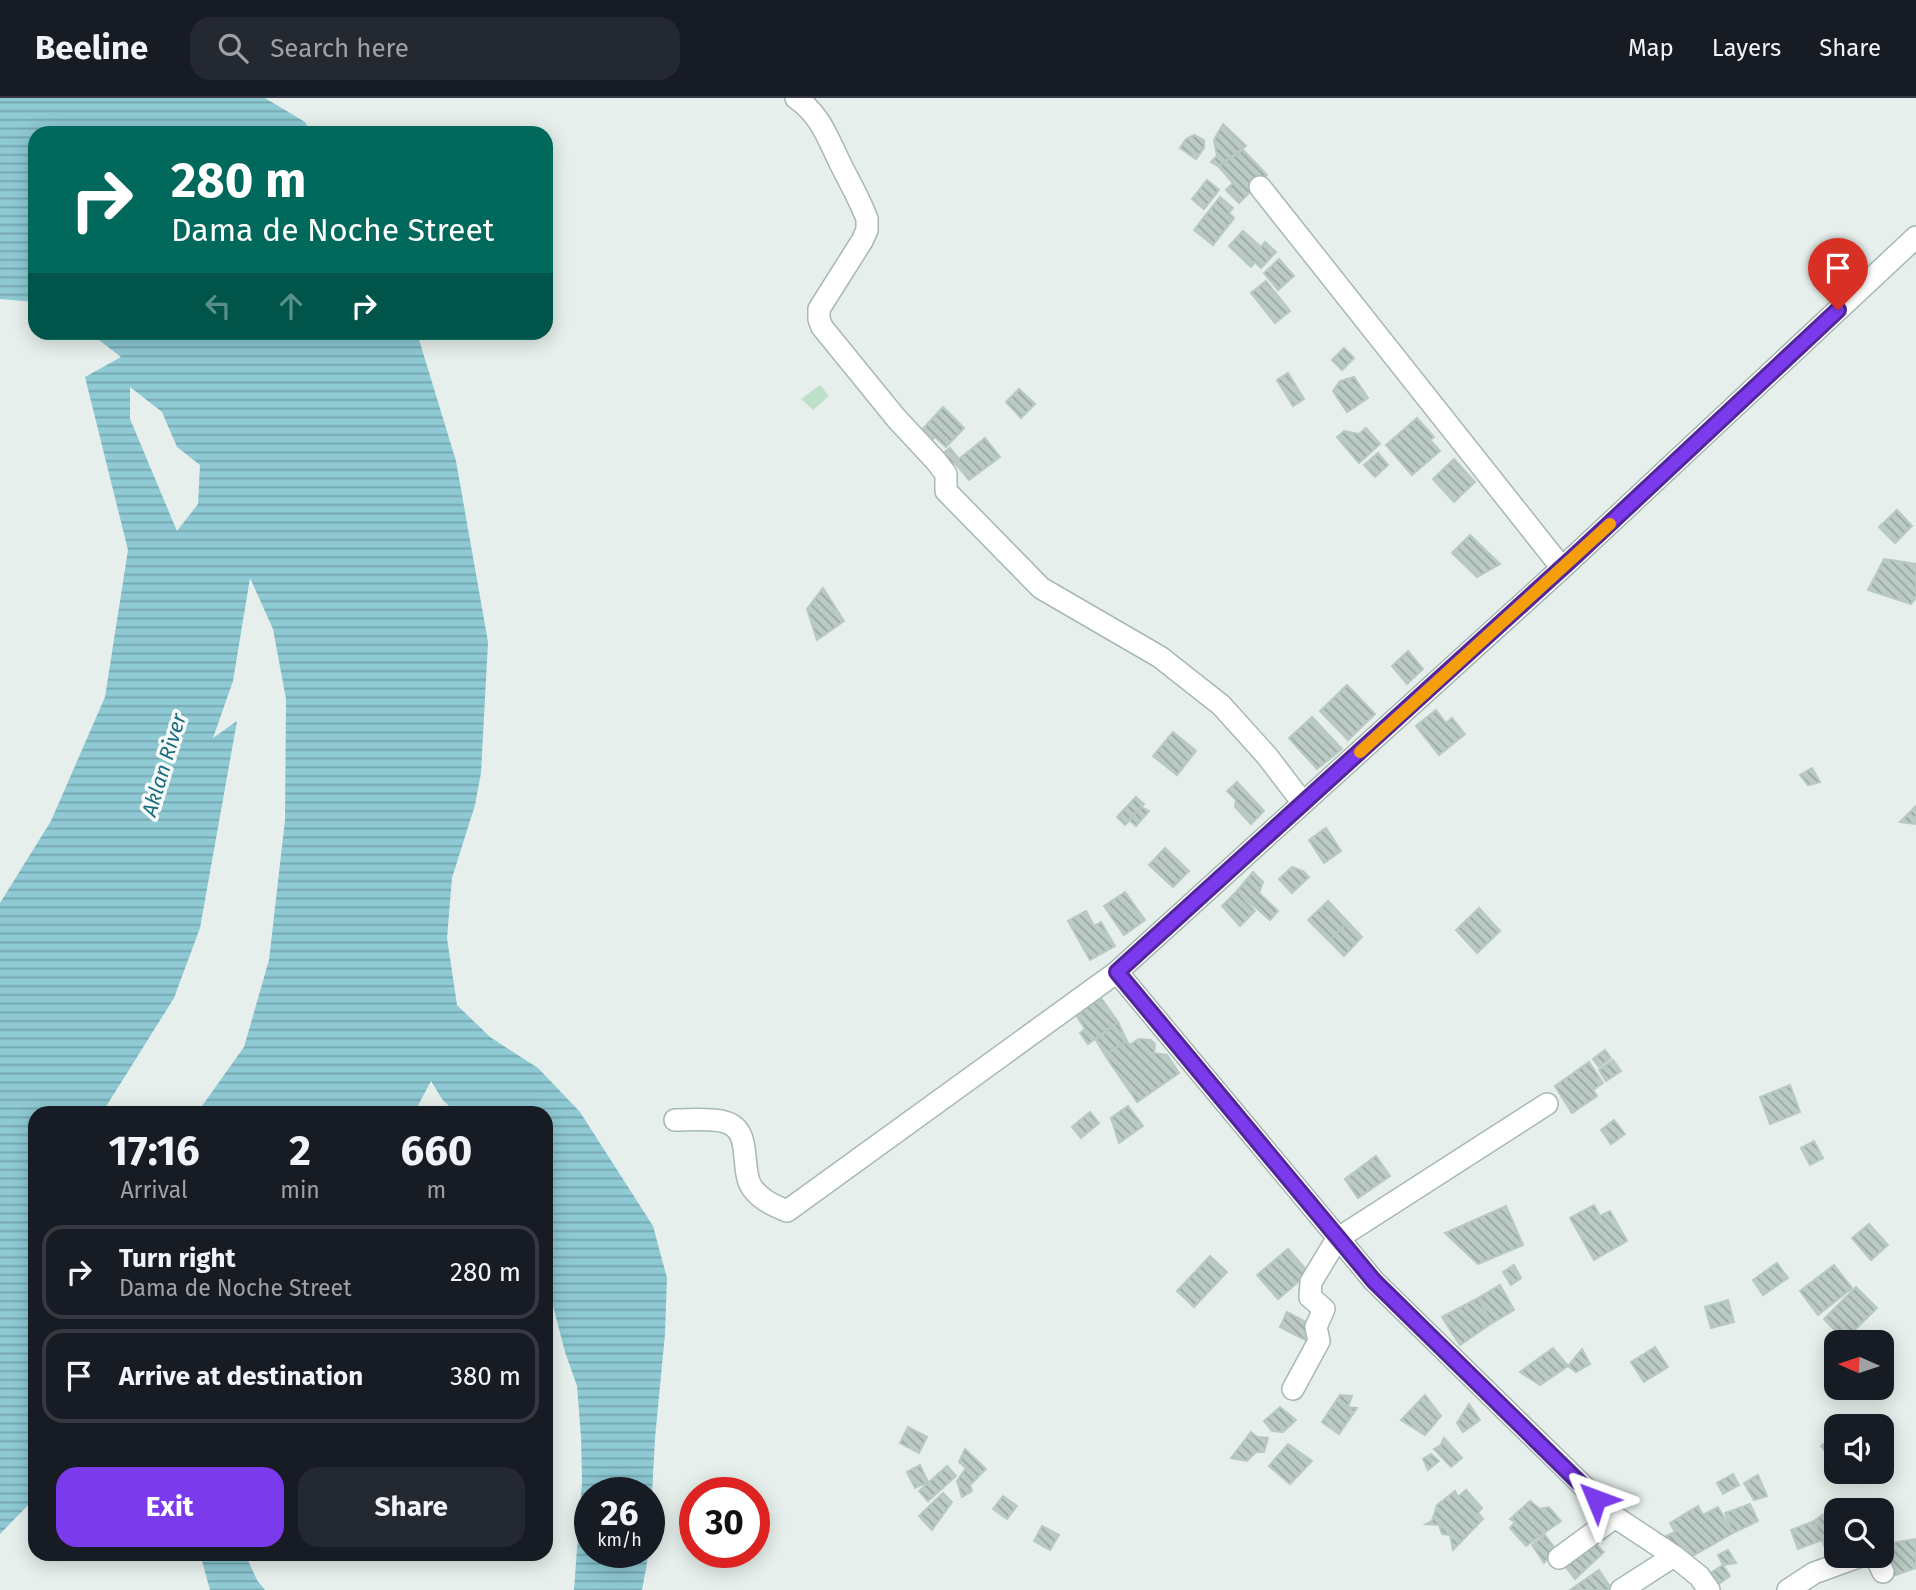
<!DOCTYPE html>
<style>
body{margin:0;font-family:"Fira Sans",sans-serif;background:#242831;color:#f1f3f6;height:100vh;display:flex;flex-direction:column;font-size:26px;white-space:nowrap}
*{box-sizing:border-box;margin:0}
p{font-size:23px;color:#9ea1a6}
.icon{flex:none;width:38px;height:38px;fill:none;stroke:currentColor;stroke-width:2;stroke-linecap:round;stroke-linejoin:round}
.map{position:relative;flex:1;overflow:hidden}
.details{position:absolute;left:28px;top:1008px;width:525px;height:455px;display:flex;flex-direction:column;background:#171b24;border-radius:21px;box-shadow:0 4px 18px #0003}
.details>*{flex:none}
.guide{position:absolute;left:28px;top:28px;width:525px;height:214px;border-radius:21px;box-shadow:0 4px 18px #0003;background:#00695c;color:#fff;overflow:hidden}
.needle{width:46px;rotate:273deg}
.buttons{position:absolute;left:1824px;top:1232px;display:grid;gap:14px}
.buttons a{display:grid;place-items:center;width:70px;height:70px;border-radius:14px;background:#171b24;box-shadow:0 4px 18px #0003;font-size:35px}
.speed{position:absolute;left:574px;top:1379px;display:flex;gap:14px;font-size:35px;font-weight:700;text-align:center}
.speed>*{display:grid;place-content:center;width:91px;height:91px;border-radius:50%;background:#171b24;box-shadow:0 4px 18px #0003;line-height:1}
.speed small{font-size:18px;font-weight:400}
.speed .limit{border:10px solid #d22;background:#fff;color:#111}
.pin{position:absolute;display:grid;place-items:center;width:60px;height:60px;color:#fff;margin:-72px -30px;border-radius:50% 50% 50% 0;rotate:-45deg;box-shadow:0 0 7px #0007}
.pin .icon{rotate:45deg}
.me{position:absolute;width:77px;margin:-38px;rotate:314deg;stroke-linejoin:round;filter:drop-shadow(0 0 5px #0008)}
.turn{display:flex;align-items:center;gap:24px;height:147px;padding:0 28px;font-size:32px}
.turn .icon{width:91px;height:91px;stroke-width:2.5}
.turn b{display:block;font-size:49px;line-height:60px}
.lanes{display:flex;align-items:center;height:66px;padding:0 28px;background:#0003;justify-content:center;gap:35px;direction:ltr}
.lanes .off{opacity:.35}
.eta{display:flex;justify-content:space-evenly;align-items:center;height:119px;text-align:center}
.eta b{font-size:42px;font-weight:700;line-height:49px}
.cta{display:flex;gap:14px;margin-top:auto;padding:14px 28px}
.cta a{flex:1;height:80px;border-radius:21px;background:#7c3aed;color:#fff;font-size:28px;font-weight:700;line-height:80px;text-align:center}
.cta a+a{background:#242831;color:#f1f3f6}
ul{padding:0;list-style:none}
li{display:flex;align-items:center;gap:21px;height:94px;margin:0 14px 10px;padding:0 14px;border:4px solid #363941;border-radius:21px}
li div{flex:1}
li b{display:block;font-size:26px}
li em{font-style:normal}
header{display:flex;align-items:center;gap:42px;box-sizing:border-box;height:98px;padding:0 35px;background:#171b24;border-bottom:2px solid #363941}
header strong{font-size:33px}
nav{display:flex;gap:38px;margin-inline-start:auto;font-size:24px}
.search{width:490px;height:63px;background:#242831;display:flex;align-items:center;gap:18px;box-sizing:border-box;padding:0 24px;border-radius:21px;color:#9ea1a6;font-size:26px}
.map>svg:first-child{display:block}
.green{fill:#bfe0c8}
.water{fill:url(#water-rules);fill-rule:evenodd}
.building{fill:url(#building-back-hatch);stroke:#b8c9c2;stroke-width:2}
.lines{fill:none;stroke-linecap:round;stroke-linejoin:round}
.minor-casing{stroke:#a8b8b2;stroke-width:24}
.minor{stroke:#fff;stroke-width:21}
.route-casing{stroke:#51269a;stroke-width:18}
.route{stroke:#7c3aed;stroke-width:12}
.slow{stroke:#f59e0b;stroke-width:12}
.labels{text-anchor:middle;stroke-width:7;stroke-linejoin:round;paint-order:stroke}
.water-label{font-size:21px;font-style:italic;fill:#1c6f80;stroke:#f7fbf9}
</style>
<header>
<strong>Beeline</strong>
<div class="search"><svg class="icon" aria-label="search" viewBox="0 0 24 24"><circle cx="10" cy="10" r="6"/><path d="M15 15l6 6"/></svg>Search here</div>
<nav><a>Map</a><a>Layers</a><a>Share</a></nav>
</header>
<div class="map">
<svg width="1916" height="1492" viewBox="0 0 1916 1492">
<defs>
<pattern id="water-rules" width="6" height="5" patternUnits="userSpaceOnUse" patternTransform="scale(1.75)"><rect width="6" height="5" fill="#8ec9d4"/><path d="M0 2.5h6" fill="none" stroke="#74a5ad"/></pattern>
<pattern id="building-back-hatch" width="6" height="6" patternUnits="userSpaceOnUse" patternTransform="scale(1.75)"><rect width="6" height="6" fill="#bbcac4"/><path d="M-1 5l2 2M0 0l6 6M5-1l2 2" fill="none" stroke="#98a6a0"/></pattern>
</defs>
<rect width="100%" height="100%" fill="#e6efeb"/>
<path class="green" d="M820 287 829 298 813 312 801 301Z"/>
<path class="water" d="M0 0H265L305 24 311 35H35V204L0 201Z
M90 235H417L456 363 488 544 481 675 475 707 452 780 447 840 457 907 490 939 538 970 580 1014 653 1128 667 1180 665 1236 655 1340 649 1453V1395H590V1454H649L642 1492H574L582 1384 581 1339 577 1288 565 1254 546 1181V1015H456L442 1001 431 983 414 1015H197L244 949 269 862 285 722 286 601 273 531 250 480 233 583 213 640 237 623 200 830 174 900 102 1015H35V1400L0 1436V805L51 723 105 599 128 452 85 279 121 259ZM130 289 162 314 177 349 200 367 198 406 177 433 130 321Z
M200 1456H245L257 1482 265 1492H210Z"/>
<path class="building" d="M1223 26 1246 48 1218 68 1211 64 1217 58 1214 42Z
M1194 37 1204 42V50L1196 61 1180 50 1186 41Z
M1243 52 1267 77 1239 105 1226 92 1233 85 1218 68Z
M1207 82 1219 92 1204 111 1192 101Z
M1220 99 1233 110 1229 115 1234 120 1213 147 1194 132Z
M1243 133 1261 149 1265 144 1276 154 1261 170 1255 164 1251 169 1229 148Z
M1279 161 1294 178 1278 192 1264 175Z
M1266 183 1290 213 1275 225 1251 195Z
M1344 250 1354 260 1342 272 1332 262Z
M1288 275 1304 301 1293 308 1277 282Z
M1354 279 1368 300 1347 314 1333 293 1340 283Z
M1019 291 1035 306 1021 320 1006 304Z
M943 309 964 330 946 349 935 339 930 344 919 335Z
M1417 320 1434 339 1430 342 1440 353 1412 377 1386 347Z
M1366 330 1380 346 1359 365 1337 339 1344 333 1359 336Z
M985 340 1000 359 969 382 955 365 950 369 941 357 950 350 959 361Z
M1378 355 1388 367 1375 379 1364 367Z
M1454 361 1475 384 1454 404 1433 381Z
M1897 412 1912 428 1895 445 1879 429Z
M1470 437 1500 466 1477 479 1452 455Z
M1884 461 1916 466V500L1911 506 1868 492Z
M823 490 844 523 817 542 807 511Z
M1408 553 1423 571 1407 586 1392 568Z
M1347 587 1375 616 1348 642 1320 613Z
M1436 612 1446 625 1452 620 1465 636 1439 657 1416 628Z
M1312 619 1342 651 1317 671 1289 640Z
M1173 634 1196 653 1177 677 1153 658Z
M1812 670 1820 684 1808 687 1800 677Z
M1237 684 1264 713 1251 726 1235 709 1236 702 1227 693Z
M1136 699 1144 706 1125 727 1117 719Z
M1916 708V726L1900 724Z
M1141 709 1149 713 1136 728 1129 722Z
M1326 730 1341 753 1324 765 1309 742Z
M1165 750 1189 773 1173 789 1149 767Z
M1292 769 1303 773 1309 779 1292 795 1279 781Z
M1253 774 1263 784 1259 795 1278 813 1270 822 1237 793Z
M1237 793 1255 813 1240 828 1222 808Z
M1125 794 1145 822 1124 837 1104 808Z
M1328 803 1348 824 1329 843 1308 822Z
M1479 810 1500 833 1477 855 1456 832Z
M1086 813 1094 828 1101 824 1115 848 1090 862 1068 823Z
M1348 824 1362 839 1344 858 1329 843Z
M1101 900 1118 924 1088 946 1080 935 1085 931 1076 917Z
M1118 924 1127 943 1105 957 1096 942Z
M1139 941 1151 942 1155 946 1154 955 1167 957 1179 975 1137 1004 1105 957 1127 943 1129 947Z
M1605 952 1611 960 1599 969 1593 961Z
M1613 962 1621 973 1606 983 1599 972Z
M1589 964 1603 985 1593 992 1597 998 1572 1015 1555 988Z
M1790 987 1800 1014 1770 1026 1760 999Z
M1128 1008 1143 1028 1119 1045 1111 1020Z
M1090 1014 1099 1025 1081 1040 1072 1029Z
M1614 1022 1625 1036 1611 1046 1601 1032Z
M1814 1043 1823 1060 1810 1067 1801 1050Z
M1376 1058 1390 1078 1358 1100 1345 1081Z
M1594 1107 1600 1118 1610 1113 1627 1143 1594 1162 1570 1120Z
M1506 1108 1523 1147 1478 1166 1445 1135Z
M1869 1126 1888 1147 1871 1162 1852 1140Z
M1288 1151 1309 1175 1278 1201 1257 1177Z
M1210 1158 1227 1174 1194 1209 1177 1193Z
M1777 1165 1788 1180 1763 1197 1753 1182Z
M1514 1167 1521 1180 1511 1187 1503 1174Z
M1834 1167 1852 1190 1818 1217 1800 1193Z
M1500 1187 1514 1212 1492 1225 1478 1200Z
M1856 1189 1877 1210 1844 1242 1824 1221Z
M1478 1200 1492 1225 1460 1247 1442 1219Z
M1728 1202 1734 1224 1711 1230 1705 1209Z
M1287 1214 1313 1228 1305 1242 1280 1229Z
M1655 1249 1668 1269 1644 1284 1631 1264Z
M1553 1250 1568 1268 1540 1287 1520 1274Z
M1582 1251 1590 1266 1576 1274 1568 1268Z
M1340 1297 1352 1298 1348 1309 1357 1310 1339 1336 1322 1324Z
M1425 1297 1441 1318 1425 1337 1401 1322Z
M1469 1306 1480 1322 1463 1334 1457 1325Z
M1280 1309 1296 1322 1283 1334 1272 1333 1264 1323Z
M908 1329 927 1339 919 1355 900 1345Z
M1251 1334 1257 1339 1268 1340 1264 1354H1256L1247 1363 1231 1360Z
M1836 1337V1367L1821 1348Z
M1444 1340 1462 1360 1451 1369 1434 1351 1440 1348Z
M1288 1346 1312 1363 1290 1386 1269 1368Z
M965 1351 986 1371 970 1387 972 1393 962 1399 957 1383 966 1370 959 1364Z
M1431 1356 1439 1363 1428 1372 1423 1361Z
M920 1367 928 1384 915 1390 907 1374Z
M947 1368 956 1378 928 1403 919 1393Z
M1733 1376 1739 1387 1723 1396 1717 1385Z
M1758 1377 1767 1398 1754 1402 1744 1385Z
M1466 1392 1482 1410 1478 1415 1483 1421 1453 1452 1450 1437 1442 1436 1439 1427 1426 1426 1432 1423 1437 1407 1455 1393 1458 1399Z
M943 1395 952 1404 932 1432 919 1418Z
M1003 1398 1017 1408 1007 1421 993 1411Z
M1530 1403 1540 1411 1549 1409 1561 1423 1526 1448 1510 1430 1515 1424 1510 1421Z
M1750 1406 1758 1423 1733 1435 1725 1415Z
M1698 1408 1703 1417 1718 1409 1733 1435 1689 1460 1687 1450 1678 1457 1666 1438 1675 1434 1670 1425Z
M1832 1410 1836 1432 1822 1442 1814 1423Z
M1881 1421 1888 1442 1881 1447Z
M1814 1423 1822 1442 1798 1451 1791 1432Z
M1042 1428 1059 1437 1050 1452 1034 1443Z
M1545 1437 1556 1452 1544 1465 1532 1447Z
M1836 1439V1458L1830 1463 1822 1442Z
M1590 1440 1604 1454 1575 1481 1565 1468Z
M1916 1441V1470L1893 1478 1885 1446Z
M1728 1452 1736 1465 1723 1467 1718 1457Z
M1723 1467 1730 1478 1713 1490 1706 1478Z
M1599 1472 1612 1492H1570Z"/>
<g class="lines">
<defs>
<path id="minor" d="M796 0C821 17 828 41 841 67 850 85 860 102 867 121V132L862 143 819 211V221L822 229 896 320 936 363 946 376V393L1041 490 1160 559 1221 607 1267 658 1303 705
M1260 89 1562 470
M1117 874 1374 1183 1615 1419 1674 1458 1699 1478 1709 1492
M675 1022C691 1022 711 1020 725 1024 753 1032 740 1069 751 1088 760 1102 773 1107 787 1113L1117 874 1562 470 1916 139
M1293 1291 1319 1243 1316 1229 1324 1211 1310 1199 1311 1184 1337 1141 1547 1006
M1872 1458 1877 1461 1883 1474
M1559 1460 1615 1419
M1621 1492 1674 1458
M1788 1492 1814 1475 1861 1458"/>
</defs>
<use href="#minor" class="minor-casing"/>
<use href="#minor" class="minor"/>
</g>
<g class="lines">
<defs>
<path id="route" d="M1596 1401 1374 1183 1117 874 1576 457 1838 212"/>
</defs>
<use href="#route" class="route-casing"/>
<use href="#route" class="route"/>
<path class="slow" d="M1360 654 1610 426"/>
</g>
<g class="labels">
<g class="water-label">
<text transform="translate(164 667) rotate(-73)" y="7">Aklan River</text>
</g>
</g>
</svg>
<div class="buttons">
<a><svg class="needle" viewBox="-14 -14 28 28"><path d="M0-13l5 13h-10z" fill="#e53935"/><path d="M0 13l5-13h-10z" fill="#9ea1a6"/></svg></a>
<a><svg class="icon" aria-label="sound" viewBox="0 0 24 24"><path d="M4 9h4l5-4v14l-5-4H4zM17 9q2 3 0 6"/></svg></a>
<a><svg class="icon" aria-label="search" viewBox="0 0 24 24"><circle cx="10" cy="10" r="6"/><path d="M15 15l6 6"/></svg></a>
</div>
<div class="speed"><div>26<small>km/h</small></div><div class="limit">30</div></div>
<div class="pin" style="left:1838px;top:212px;background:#d93025"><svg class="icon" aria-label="arrive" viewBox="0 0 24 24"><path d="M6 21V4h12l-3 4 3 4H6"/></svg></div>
<svg class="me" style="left:1596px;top:1401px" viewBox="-20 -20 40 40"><path d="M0-17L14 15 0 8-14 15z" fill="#7c3aed" stroke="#fff" stroke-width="4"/></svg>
<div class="guide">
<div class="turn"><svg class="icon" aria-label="right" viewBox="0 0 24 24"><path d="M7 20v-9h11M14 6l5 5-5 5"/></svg><div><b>280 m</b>Dama de Noche Street</div></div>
<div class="lanes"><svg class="icon off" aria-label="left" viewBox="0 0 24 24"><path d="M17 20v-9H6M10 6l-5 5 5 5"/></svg><svg class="icon off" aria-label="ahead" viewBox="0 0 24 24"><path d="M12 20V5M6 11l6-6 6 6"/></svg><svg class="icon" aria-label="right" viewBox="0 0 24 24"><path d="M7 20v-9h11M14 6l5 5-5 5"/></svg></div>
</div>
<section class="details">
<div class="eta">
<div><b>17:16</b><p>Arrival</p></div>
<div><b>2</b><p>min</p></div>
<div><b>660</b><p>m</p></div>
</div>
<ul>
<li><svg class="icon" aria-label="right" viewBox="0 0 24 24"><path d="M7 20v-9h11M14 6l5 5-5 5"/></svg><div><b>Turn right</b><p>Dama de Noche Street</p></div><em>280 m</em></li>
<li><svg class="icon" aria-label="arrive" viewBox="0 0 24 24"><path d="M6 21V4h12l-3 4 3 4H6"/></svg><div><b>Arrive at destination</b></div><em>380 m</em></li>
</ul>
<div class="cta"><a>Exit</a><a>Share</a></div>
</section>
</div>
